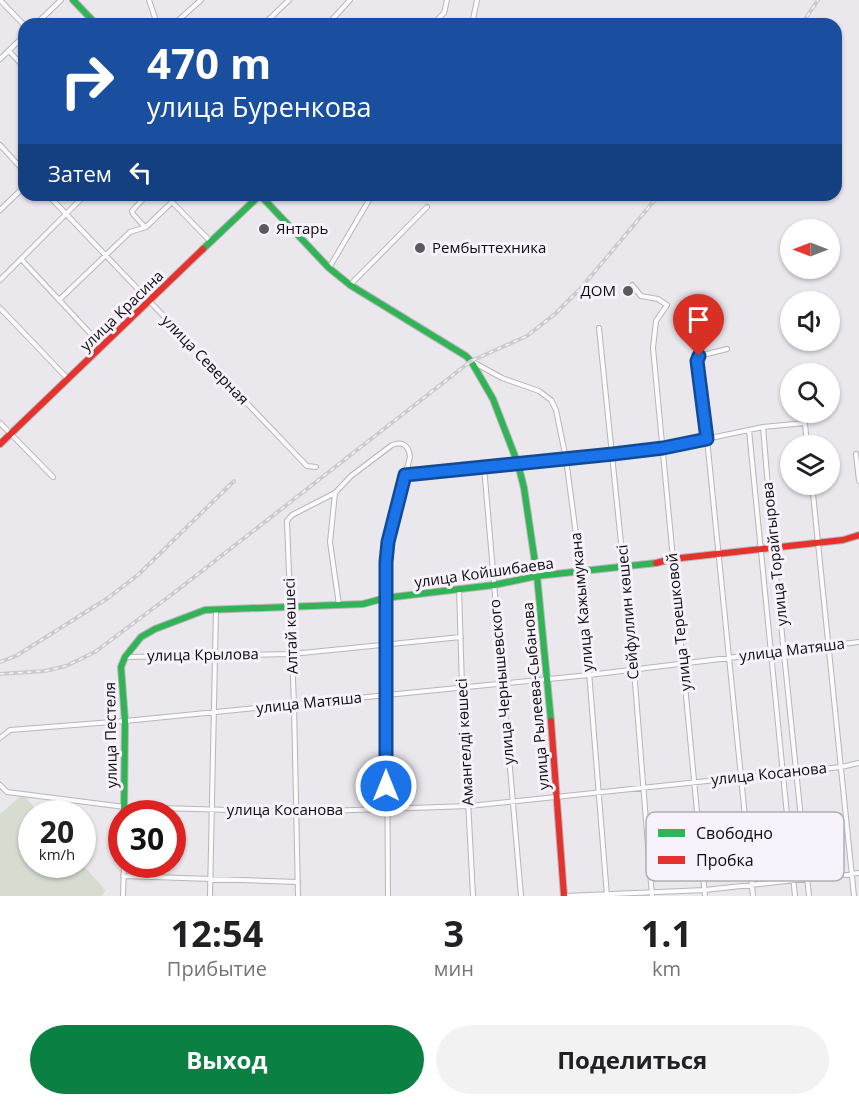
<!DOCTYPE html>
<html lang="ru">
<meta charset="utf-8">
<style>
body{margin:0;font-family:"Open Sans",sans-serif;background:#f2f2f2;color:#202124;height:100vh;display:flex;flex-direction:column;font-size:22px;white-space:nowrap}
*{box-sizing:border-box;margin:0}
p{font-size:20px;color:#757577}
.icon{flex:none;width:33px;height:33px;fill:none;stroke:currentColor;stroke-width:2;stroke-linecap:round;stroke-linejoin:round}
.map{position:relative;height:896px;overflow:hidden}
.side{display:flex;flex-direction:column;background:#fff;flex:1}
.side>*{flex:none}
.hud{position:absolute;left:18px;top:18px;width:824px;height:183px;border-radius:18px;box-shadow:0 2px 4px #0004;background:#1a4fa0;color:#fff;overflow:hidden}
.needle{width:39px;rotate:270deg}
.fabs{position:absolute;left:780px;top:219px;display:grid;gap:12px}
.fabs a{display:grid;place-items:center;width:60px;height:60px;border-radius:50%;background:#fff;box-shadow:0 2px 4px #0004;font-size:30px}
.speed{position:absolute;left:18px;top:800px;display:flex;gap:12px;font-size:30px;font-weight:700;text-align:center}
.speed>*{display:grid;place-content:center;width:78px;height:78px;border-radius:50%;background:#fff;box-shadow:0 2px 4px #0004;line-height:1}
.speed small{font-size:15px;font-weight:400}
.speed .limit{border:9px solid #d22;background:#fff;color:#111}
.pin{position:absolute;display:grid;place-items:center;width:51px;height:51px;color:#fff;margin:-62px -26px;border-radius:50% 50% 50% 0;rotate:-45deg;box-shadow:0 0 6px #0007}
.pin .icon{rotate:45deg}
.me{position:absolute;width:66px;margin:-33px;rotate:0deg;stroke-linejoin:round;filter:drop-shadow(0 0 4px #0008)}
.turn{display:flex;align-items:center;gap:21px;height:126px;padding:0 30px;font-size:27px}
.turn .icon{width:78px;height:78px;stroke-width:2.5}
.turn b{display:block;font-size:42px;line-height:51px}
.then{display:flex;align-items:center;height:57px;padding:0 30px;background:#0003;gap:12px;font-size:22px}
.eta{display:flex;justify-content:space-evenly;align-items:center;height:102px;text-align:center}
.eta b{font-size:36px;font-weight:700;line-height:42px}
.primary-button{display:flex;gap:12px;margin-top:auto;padding:12px 30px}
.primary-button a{flex:1;height:69px;border-radius:36px;background:#0b8043;color:#fff;font-size:24px;font-weight:700;line-height:69px;text-align:center}
.primary-button a+a{background:#f2f2f2;color:#202124}
.map>svg:first-child{display:block}
.green{fill:#d6ddd0}
.lines{fill:none;stroke-linecap:round;stroke-linejoin:round}
.street-casing{stroke:#b7b5ba;stroke-width:6}
.fast-casing{stroke:#b7b5ba;stroke-width:8}
.jam-casing{stroke:#b7b5ba;stroke-width:8}
.street{stroke:#fcfbfc;stroke-width:4}
.fast{stroke:#30b455;stroke-width:6}
.jam{stroke:#e5322d;stroke-width:6}
.rail-casing{stroke:#cbcbcc;stroke-width:4}
.rail{stroke:#f8f2fc;stroke-width:1.5;stroke-dasharray:4.5;stroke-linecap:butt}
.route-casing{stroke:#114b97;stroke-width:15}
.route{stroke:#1a73e8;stroke-width:10}
.poi-dot{fill:#5b595d;stroke:#f8f2fc;stroke-width:2}
.labels{text-anchor:middle;stroke-width:6;stroke-linejoin:round;paint-order:stroke}
.poi-label{font-size:15px;fill:#0e0c0f;stroke:#f8f2fc;text-anchor:start}
.street-label{font-size:15px;fill:#0e0c0f;stroke:#f8f2fc}
.key{fill:#f8f2fc;stroke:#b2adb5;stroke-width:1.5}
.key-label{font-size:16px;fill:#0e0c0f}
</style>
<div class="map">
<svg width="859" height="896" viewBox="0 0 859 896">
<rect width="100%" height="100%" fill="#eae7ed"/>
<path class="green" d="M23 794 39 813H32V864H82L106 891 101 896H0V814Z"/>
<g class="lines">
<defs>
<path id="street" d="M0 0 24 25
M149 0 157 24
M36 24 61 0
M174 24 201 0
M264 24 289 0
M328 24 350 0
M433 24 444 13 447 0
M472 24 477 0
M9 51 24 67
M0 59 24 36
M0 145 24 171
M48 195 307 466 316 467
M0 210 24 187
M145 227 133 214 132 211 147 195
M21 259 102 346
M329 268 372 195
M0 280 85 195
M350 285 427 207
M632 285 641 296 658 299 667 305 656 321 653 348 705 896
M59 300 130 232 146 227 172 202 211 242
M0 308 68 379
M599 328 634 670 652 896
M727 349 699 356 697 361 707 439 753 896
M473 362 502 378 539 391 551 400 556 410 566 459 581 572 607 896
M0 423 53 477
M763 427 773 547 809 896
M749 430 795 896
M856 454 859 481
M484 467 521 896
M406 475 663 448 763 427 805 423 807 446
M812 484 854 896
M459 589 462 686 473 896
M339 605 330 542 335 493 351 476 392 445C403 441 409 446 410 457L388 542 386 562 388 896
M126 657 292 654 461 637
M0 738 10 730 125 721 589 675 859 642
M0 785 7 792 125 807 296 812 469 806 841 767 859 763
M123 876 298 882
M123 896 124 864
M210 896 216 610
M298 896 294 705 287 521 292 515 335 493
M565 896 705 890 859 873"/>
<path id="fast" d="M73 0 96 24
M260 195 329 268 350 285 466 356 471 361 493 399 518 464 524 488 537 576 551 721
M203 249 260 195
M124 813 125 721 121 667 125 657 141 637 155 629 205 610 363 604 385 598 494 585 537 576 656 563"/>
<path id="jam" d="M0 444 203 249
M656 563 672 559 843 540 859 535
M551 721 564 896"/>
</defs>
<use href="#street" class="street-casing"/>
<use href="#fast" class="fast-casing"/>
<use href="#jam" class="jam-casing"/>
<use href="#street" class="street"/>
<use href="#fast" class="fast"/>
<use href="#jam" class="jam"/>
<defs>
<path id="rail" d="M802 24 818 0
M0 662 16 656 108 598 139 574 234 481
M0 674 45 671 66 666 95 652 175 592 471 361 527 336 555 314 581 288 659 195"/>
</defs>
<use href="#rail" class="rail-casing"/>
<use href="#rail" class="rail"/>
</g>
<g class="lines">
<defs>
<path id="route" d="M386 786V562L388 542 405 475 613 454 663 448 707 439 697 361 699 356"/>
</defs>
<use href="#route" class="route-casing"/>
<use href="#route" class="route"/>
</g>
<g class="poi-dot">
<circle cx="264" cy="229" r="6"/>
<circle cx="420" cy="248" r="6"/>
<circle cx="628" cy="291" r="6"/>
</g>
<g class="labels">
<g class="poi-label">
<text x="276" y="234">Янтарь</text>
<text x="432" y="253">Рембыттехника</text>
<text x="616" y="296" text-anchor="end">ДОМ</text>
</g>
<g class="street-label">
<text transform="translate(122 311) rotate(-44)" y="5">улица Красина</text>
<text transform="translate(205 360) rotate(46)" y="5">улица Северная</text>
<text transform="translate(775 554) rotate(-96)" y="5">улица Торайгырова</text>
<text transform="translate(484 573) rotate(-8)" y="5">улица Койшибаева</text>
<text transform="translate(582 602) rotate(-95)" y="5">улица Кажымукана</text>
<text transform="translate(628 612) rotate(-95)" y="5">Сейфуллин көшесі</text>
<text transform="translate(679 622) rotate(-96)" y="5">улица Терешковой</text>
<text transform="translate(291 626) rotate(-92)" y="5">Алтай көшесі</text>
<text transform="translate(792 650) rotate(-7)" y="5">улица Матяша</text>
<text transform="translate(203 655) rotate(-1)" y="5">улица Крылова</text>
<text transform="translate(502 682) rotate(-95)" y="5">улица Чернышевского</text>
<text transform="translate(536 696) rotate(-95)" y="5">улица Рылеева-Сыбанова</text>
<text transform="translate(309 703) rotate(-6)" y="5">улица Матяша</text>
<text transform="translate(111 735) rotate(-91)" y="5">улица Пестеля</text>
<text transform="translate(465 742) rotate(-93)" y="5">Амангелді көшесі</text>
<text transform="translate(769 774) rotate(-6)" y="5">улица Косанова</text>
<text x="285" y="815">улица Косанова</text>
</g>
</g>
<rect x="646" y="812" width="198" height="69" rx="9" class="key"/>
<rect x="658" y="829" width="27" height="8" fill="#30b455"/>
<rect x="658" y="856" width="27" height="8" fill="#e5322d"/>
<g class="key-label">
<text x="696" y="839">Свободно</text>
<text x="696" y="866">Пробка</text>
</g>
</svg>
<div class="fabs">
<a><svg class="needle" viewBox="-14 -14 28 28"><path d="M0-13l5 13h-10z" fill="#e53935"/><path d="M0 13l5-13h-10z" fill="#757577"/></svg></a>
<a><svg class="icon" aria-label="sound" viewBox="0 0 24 24"><path d="M4 9h4l5-4v14l-5-4H4zM17 9q2 3 0 6"/></svg></a>
<a><svg class="icon" aria-label="search" viewBox="0 0 24 24"><circle cx="10" cy="10" r="6"/><path d="M15 15l6 6"/></svg></a>
<a><svg class="icon" aria-label="layers" viewBox="0 0 24 24"><path d="M12 4l9 5-9 5-9-5zM3 14l9 5 9-5"/></svg></a>
</div>
<div class="speed"><div>20<small>km/h</small></div><div class="limit">30</div></div>
<div class="pin" style="left:699px;top:356px;background:#d93025"><svg class="icon" aria-label="arrive" viewBox="0 0 24 24"><path d="M6 21V4h12l-3 4 3 4H6"/></svg></div>
<svg class="me" style="left:386px;top:786px" viewBox="-20 -20 40 40"><circle r="17" fill="#1a73e8" stroke="#fff" stroke-width="3"/><path d="M0-11L8 9 0 5-8 9z" fill="#fff"/></svg>
<div class="hud">
<div class="turn"><svg class="icon" aria-label="right" viewBox="0 0 24 24"><path d="M7 20v-9h11M14 6l5 5-5 5"/></svg><div><b>470 m</b>улица Буренкова</div></div>
<div class="then">Затем<svg class="icon" aria-label="left" viewBox="0 0 24 24"><path d="M17 20v-9H6M10 6l-5 5 5 5"/></svg></div>
</div>
</div>
<section class="side">
<div class="eta">
<div><b>12:54</b><p>Прибытие</p></div>
<div><b>3</b><p>мин</p></div>
<div><b>1.1</b><p>km</p></div>
</div>
<div class="primary-button"><a>Выход</a><a>Поделиться</a></div>
</section>
